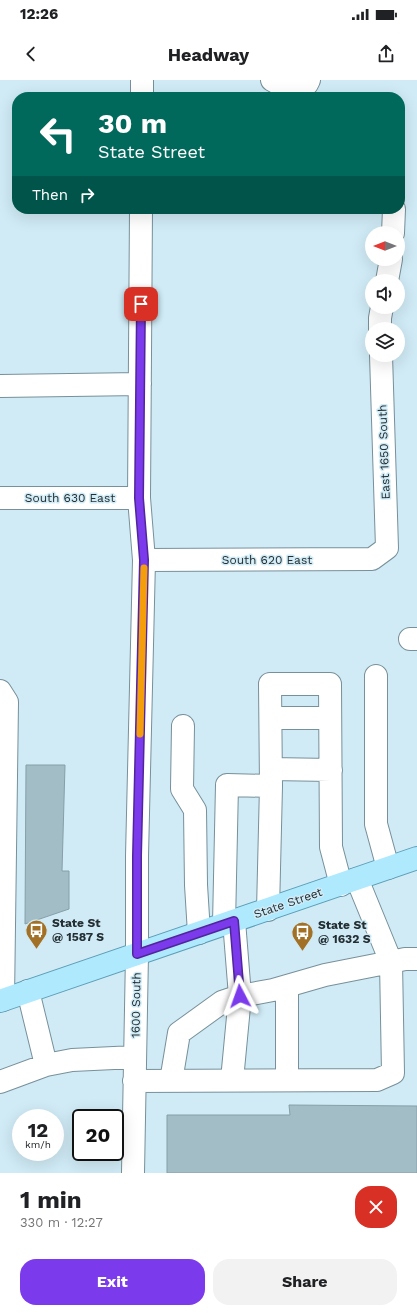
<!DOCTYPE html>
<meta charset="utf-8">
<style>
body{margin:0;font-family:"Work Sans",sans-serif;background:#f2f2f2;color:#202124;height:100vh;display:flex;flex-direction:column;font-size:15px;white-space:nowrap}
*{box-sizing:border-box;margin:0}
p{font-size:13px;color:#757577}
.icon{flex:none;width:22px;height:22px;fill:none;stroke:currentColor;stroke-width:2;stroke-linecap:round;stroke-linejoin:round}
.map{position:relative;height:1093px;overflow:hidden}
.side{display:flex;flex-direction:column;background:#fff;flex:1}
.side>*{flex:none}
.guide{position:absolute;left:12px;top:12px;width:393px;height:122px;border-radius:16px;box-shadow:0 4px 16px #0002;background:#00695c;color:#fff;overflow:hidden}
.needle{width:26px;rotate:270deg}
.fabs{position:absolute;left:365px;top:146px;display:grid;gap:8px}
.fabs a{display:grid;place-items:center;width:40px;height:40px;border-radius:50%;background:#fff;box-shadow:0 4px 16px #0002;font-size:20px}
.speed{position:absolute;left:12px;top:1029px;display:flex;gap:8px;font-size:20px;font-weight:700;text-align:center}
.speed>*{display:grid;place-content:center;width:52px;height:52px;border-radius:50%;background:#fff;box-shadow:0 4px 16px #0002;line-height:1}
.speed small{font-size:10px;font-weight:400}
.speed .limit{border:2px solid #111;border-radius:6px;background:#fff;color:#111}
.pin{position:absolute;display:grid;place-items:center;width:34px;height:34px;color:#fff;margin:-17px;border-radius:8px;box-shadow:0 2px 6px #0006}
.me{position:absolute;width:44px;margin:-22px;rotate:356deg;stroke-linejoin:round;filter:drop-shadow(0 0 3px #0008)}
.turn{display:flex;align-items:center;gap:14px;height:84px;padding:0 20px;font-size:18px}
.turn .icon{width:52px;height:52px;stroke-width:2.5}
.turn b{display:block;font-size:28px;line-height:34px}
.then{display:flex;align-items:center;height:38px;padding:0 20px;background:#0003;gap:8px;font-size:15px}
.round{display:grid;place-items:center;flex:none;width:42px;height:42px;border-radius:16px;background:#f2f2f2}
.overview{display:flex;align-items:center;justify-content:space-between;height:68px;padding:0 20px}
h1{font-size:24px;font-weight:700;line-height:30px}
.action{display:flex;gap:8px;margin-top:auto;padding:8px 20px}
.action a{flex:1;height:46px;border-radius:16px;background:#7c3aed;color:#fff;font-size:16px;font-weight:700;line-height:46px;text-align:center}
.action a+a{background:#f2f2f2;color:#202124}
.status{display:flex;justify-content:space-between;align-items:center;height:28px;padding:0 20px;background:#fff;direction:ltr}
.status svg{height:11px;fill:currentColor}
header{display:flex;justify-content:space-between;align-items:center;height:52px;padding:0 20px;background:#fff;font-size:18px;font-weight:700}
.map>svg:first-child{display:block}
.building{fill:#a3bdc7;stroke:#869fa9}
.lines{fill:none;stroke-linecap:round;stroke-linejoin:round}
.minor-casing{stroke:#77909a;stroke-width:24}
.major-casing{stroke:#5c9eb6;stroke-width:24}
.minor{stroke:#fff;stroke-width:22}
.major{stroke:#afe9fe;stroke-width:22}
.route-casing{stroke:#51269a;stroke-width:10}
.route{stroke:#7c3aed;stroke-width:7}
.slow{stroke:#f59e0b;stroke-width:7}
.labels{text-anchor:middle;stroke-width:3;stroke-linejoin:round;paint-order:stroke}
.street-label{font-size:12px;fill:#242f33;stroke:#d0ebf6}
.poi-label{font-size:12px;font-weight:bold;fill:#242f33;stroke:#d0ebf6;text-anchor:start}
</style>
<div class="status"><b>12:26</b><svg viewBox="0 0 49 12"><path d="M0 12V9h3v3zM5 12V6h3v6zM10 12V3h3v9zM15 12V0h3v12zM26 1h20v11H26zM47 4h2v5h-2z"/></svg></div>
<header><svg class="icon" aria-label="back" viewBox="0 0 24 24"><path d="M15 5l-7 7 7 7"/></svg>Headway<svg class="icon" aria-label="share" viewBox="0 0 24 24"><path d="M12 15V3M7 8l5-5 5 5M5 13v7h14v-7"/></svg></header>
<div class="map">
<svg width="417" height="1093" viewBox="0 0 417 1093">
<rect width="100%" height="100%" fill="#d0ebf6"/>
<path class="building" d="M26 685H65L62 791H69V829L25 844Z
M289 1025 417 1026V1093H167V1035H290Z"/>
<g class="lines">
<defs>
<path id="minor" d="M272 0 283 6 307 4 309 0
M142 17V0
M393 153 394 129
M387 201 391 179
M380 249V238L382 227
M0 306 140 304
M0 418H139
M144 480 372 479 387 468 381 275
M410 559H417
M376 596V744L388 788
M0 611 7 622 3 920
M271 638H330
M183 646 182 709 195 730 196 805 199 853
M271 689 331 690
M271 706 270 604H330L331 767 341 805
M224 844 227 705 271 706 268 830
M28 911 46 985
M232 1000 240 916 234 841
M287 1000V906
M134 1001 377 1000 393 993 391 882 405 879H417
M171 1001 179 953 222 922 240 916 273 910 325 895 391 882 357 799
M0 1002 46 985 72 980 135 977
M133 1093 137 874V776L144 480 139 418 141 129"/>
<path id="major" d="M0 921 417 778"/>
</defs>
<use href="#minor" class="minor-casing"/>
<use href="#major" class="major-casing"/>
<use href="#minor" class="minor"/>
<use href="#major" class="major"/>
</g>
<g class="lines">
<defs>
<path id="route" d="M141 224 139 418 144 480 137 776V874L234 841 240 916"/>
</defs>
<use href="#route" class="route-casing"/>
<use href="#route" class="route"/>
<path class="slow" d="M140 654 144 488"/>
</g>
<defs>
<symbol id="bus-pin" viewBox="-11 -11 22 30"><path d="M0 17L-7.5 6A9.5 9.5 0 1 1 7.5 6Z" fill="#a27126" stroke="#d0ebf6"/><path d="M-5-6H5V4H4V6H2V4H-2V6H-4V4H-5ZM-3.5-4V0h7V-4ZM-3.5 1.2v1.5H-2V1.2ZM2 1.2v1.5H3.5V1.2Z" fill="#fff"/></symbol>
</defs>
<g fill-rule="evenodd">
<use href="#bus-pin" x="24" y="838" width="25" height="34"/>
<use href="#bus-pin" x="290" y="840" width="25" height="34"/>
</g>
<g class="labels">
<g class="street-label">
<text transform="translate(384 372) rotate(-92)" y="4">East 1650 South</text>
<text x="70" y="422">South 630 East</text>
<text x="267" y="484">South 620 East</text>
<text transform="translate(288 823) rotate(-19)" y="4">State Street</text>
<text transform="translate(136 925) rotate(-89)" y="4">1600 South</text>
</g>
<g class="poi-label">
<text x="52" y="847">State St<tspan x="52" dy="14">@ 1587 S</tspan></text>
<text x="318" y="849">State St<tspan x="318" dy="14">@ 1632 S</tspan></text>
</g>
</g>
</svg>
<div class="fabs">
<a><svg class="needle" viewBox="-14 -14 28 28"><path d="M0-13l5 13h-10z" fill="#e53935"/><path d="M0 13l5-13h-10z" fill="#757577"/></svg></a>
<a><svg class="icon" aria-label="sound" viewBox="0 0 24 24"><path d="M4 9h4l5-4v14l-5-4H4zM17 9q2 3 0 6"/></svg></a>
<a><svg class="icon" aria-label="layers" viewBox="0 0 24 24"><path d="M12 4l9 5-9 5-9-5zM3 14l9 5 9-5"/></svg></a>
</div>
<div class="speed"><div>12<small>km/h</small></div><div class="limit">20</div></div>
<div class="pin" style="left:141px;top:224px;background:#d93025"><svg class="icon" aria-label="arrive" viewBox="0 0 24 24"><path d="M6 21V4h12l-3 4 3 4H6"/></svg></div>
<svg class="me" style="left:240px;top:916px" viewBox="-20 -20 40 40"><path d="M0-17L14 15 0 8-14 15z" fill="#7c3aed" stroke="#fff" stroke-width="4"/></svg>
<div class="guide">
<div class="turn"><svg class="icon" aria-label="left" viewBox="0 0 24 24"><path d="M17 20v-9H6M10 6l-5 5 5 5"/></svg><div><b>30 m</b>State Street</div></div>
<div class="then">Then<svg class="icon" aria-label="right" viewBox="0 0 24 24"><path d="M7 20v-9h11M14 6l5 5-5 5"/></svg></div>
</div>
</div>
<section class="side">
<div class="overview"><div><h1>1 min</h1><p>330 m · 12:27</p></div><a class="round" style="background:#d93025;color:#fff"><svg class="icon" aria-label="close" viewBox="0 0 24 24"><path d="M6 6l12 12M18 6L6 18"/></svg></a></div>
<div class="action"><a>Exit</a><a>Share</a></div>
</section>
